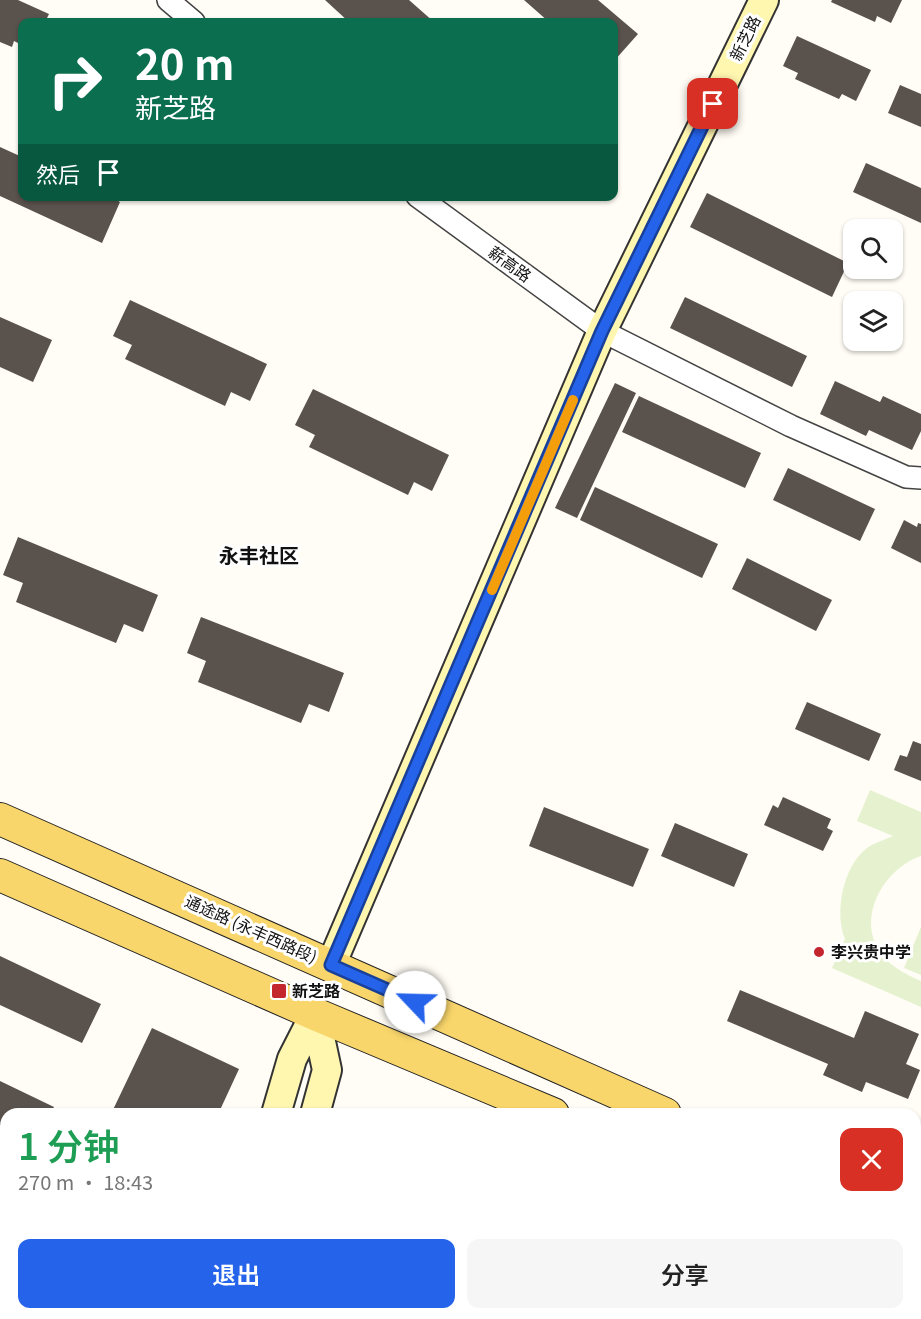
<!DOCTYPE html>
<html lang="zh">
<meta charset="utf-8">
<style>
body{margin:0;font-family:Georgia,"Noto Sans SC",serif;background:#f6f6f6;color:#222;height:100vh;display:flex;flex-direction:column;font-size:22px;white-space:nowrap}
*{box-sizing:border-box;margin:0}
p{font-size:20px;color:#767676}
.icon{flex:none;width:33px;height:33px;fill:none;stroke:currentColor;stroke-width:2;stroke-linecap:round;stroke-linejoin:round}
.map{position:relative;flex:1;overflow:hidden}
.side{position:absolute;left:0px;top:1108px;width:921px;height:212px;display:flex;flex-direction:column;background:#fff;border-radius:18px 18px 0 0;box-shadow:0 2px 4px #0004}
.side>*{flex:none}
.guide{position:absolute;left:18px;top:18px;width:600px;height:183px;border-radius:12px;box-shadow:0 2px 4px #0004;background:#0b6e4f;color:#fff;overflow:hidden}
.controls{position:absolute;left:843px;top:219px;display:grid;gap:12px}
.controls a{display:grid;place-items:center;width:60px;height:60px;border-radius:12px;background:#fff;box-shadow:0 2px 4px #0004;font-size:30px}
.pin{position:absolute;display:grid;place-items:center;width:51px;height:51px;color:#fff;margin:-26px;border-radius:12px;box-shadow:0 3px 9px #0006}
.me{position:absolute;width:66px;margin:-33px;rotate:294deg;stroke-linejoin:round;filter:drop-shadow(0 0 4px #0008)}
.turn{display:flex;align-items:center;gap:21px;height:126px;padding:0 18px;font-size:27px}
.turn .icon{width:78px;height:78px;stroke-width:2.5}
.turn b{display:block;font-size:42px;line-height:51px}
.then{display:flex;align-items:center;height:57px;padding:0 18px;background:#0003;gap:12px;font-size:22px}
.round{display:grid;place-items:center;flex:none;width:63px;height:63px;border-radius:12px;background:#f6f6f6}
.overview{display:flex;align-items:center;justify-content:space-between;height:102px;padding:0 18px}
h1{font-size:36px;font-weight:600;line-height:45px;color:#1e9e55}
.cta{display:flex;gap:12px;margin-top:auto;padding:12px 18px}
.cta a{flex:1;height:69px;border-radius:12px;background:#2563eb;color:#fff;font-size:24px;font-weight:600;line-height:69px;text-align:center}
.cta a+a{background:#f6f6f6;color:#222}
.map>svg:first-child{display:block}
.pitch{fill:#e6f2cf}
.building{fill:#5a524d}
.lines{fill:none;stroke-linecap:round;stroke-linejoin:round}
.minor-casing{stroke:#444;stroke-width:24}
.secondary-casing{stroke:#333;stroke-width:32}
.primary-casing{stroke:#222;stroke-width:34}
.minor{stroke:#fff;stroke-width:21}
.secondary{stroke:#fff6b0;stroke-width:28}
.primary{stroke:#f9d66b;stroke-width:32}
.route-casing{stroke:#184099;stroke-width:15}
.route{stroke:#2563eb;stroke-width:10}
.slow{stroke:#f59e0b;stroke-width:10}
.poi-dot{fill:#c4262e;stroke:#fff;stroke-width:2}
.labels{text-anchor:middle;stroke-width:6;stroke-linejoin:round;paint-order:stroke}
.street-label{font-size:16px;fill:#111;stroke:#fff}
.poi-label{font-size:16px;font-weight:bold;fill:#111;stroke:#fff;text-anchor:start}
.quarter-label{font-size:20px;font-weight:bold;fill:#111;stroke:#fff}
</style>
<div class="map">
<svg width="921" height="1319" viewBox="0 0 921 1319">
<rect width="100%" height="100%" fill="#fffdf5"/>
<path class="pitch" d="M870 790 921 812V856C883 869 854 920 883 956 893 968 907 975 921 981V1007L832 968 845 939C834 913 843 866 867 848 874 843 884 840 893 836L857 821Z
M921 927V975L904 968Z"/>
<path class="building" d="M0 0H18L49 14 45 22H22V45L14 41 12 47 0 42Z
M325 0H409L434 22H349Z
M524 0H598L638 34 614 61V22H549Z
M832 0H902L891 23 877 16 875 22 831 2Z
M797 36 871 70 856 101 842 94 839 99 795 79 798 73 783 66Z
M900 85 921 94V127L888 113Z
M0 147 22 157V196H109L120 202 102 243 0 196Z
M866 163 921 188V223L853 192Z
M707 193 848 263 832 297 690 227Z
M685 297 807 356 792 387 670 328Z
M130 300 267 364 250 401 231 392 225 406 125 359 132 345 113 336Z
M0 317 52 340 33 382 0 367Z
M835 381 880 402 883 396 921 414V431L912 450 869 430 866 436 820 414Z
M615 383 636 393 577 518 555 508Z
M313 389 449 455 432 491 414 482 408 495 309 447 315 435 295 425Z
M639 396 761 453 745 488 622 432Z
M788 468 875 509 860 541 773 500Z
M595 487 718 544 702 578 580 520Z
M904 520 917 527 918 523 921 524V563L891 548Z
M18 537 158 595 143 632 124 624 116 643 16 602 23 583 3 575Z
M747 558 832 600 816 631 732 589Z
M201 617 344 673 329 712 309 704 301 723 198 682 206 661 187 653Z
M807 702 881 734 869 761 795 729Z
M913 741 921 744V781L894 770 900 755 907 757Z
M783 797 831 819 827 828 833 831 823 851 764 825 773 805 778 808Z
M544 807 649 849 633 887 529 846Z
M675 823 748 854 734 887 661 856Z
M0 956 101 1004 82 1043 0 1005Z
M740 990 854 1038 865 1011 919 1034 906 1064 920 1070 908 1099 866 1082 862 1092 823 1075 828 1064 727 1021Z
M152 1028 239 1069 220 1110 229 1114H111Z
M0 1081 54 1107 50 1114H6V1133L0 1130Z
M6 1252V1271L0 1269Z
M96 1314H198L196 1319H106Z
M330 1314H414L413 1319H329Z
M420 1314H505L523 1318 419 1319Z"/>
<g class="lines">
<defs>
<path id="minor" d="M168 0 194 22
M417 196 602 331 791 426 906 477 921 478"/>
<path id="secondary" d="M331 965 602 331 764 0
M315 1014 327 1070 315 1114
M276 1114 292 1059 315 1014
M217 1319 219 1314
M262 1319 263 1314"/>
<path id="primary" d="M0 819 665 1114
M0 875 315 1014 553 1114
M915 1226 921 1229
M915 1267 921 1269"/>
</defs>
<use href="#minor" class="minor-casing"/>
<use href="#secondary" class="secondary-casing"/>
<use href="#primary" class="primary-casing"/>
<use href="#minor" class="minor"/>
<use href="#secondary" class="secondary"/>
<use href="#primary" class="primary"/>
</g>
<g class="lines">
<defs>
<path id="route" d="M415 1002 331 965 602 331 713 104"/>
</defs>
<use href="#route" class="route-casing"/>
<use href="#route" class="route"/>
<path class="slow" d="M492 590 573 400"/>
</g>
<g class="poi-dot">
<circle cx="819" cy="952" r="6"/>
<rect x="271" y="983" width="16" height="16" rx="3"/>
</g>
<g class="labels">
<g class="street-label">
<text transform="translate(745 38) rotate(-64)" y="6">新芝路</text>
<text transform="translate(510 264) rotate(36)" y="6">薪高路</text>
<text transform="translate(251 929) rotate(24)" y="6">通途路 (永丰西路段)</text>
</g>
<g class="poi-label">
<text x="831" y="958">李兴贵中学</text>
<text x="292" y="997">新芝路</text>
</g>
<g class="quarter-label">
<text x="259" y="563">永丰社区</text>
</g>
</g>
</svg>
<div class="controls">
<a><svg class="icon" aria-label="search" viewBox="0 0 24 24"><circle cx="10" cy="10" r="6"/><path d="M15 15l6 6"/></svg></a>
<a><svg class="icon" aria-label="layers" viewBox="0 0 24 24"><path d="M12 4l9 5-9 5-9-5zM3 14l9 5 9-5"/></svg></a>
</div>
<div class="pin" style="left:713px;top:104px;background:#d93025"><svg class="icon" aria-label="arrive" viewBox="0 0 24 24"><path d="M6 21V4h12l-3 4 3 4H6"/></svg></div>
<svg class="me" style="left:415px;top:1002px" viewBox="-20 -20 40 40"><circle r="19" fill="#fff"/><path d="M0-13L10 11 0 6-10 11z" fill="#2563eb"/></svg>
<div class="guide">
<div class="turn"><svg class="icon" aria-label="right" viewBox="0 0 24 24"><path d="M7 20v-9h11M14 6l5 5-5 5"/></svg><div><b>20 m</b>新芝路</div></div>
<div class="then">然后<svg class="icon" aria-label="arrive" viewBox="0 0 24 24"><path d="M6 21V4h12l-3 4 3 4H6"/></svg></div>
</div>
<section class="side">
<div class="overview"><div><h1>1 分钟</h1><p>270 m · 18:43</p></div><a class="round" style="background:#d93025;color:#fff"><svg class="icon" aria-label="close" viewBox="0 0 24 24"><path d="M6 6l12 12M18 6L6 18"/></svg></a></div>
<div class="cta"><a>退出</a><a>分享</a></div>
</section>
</div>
